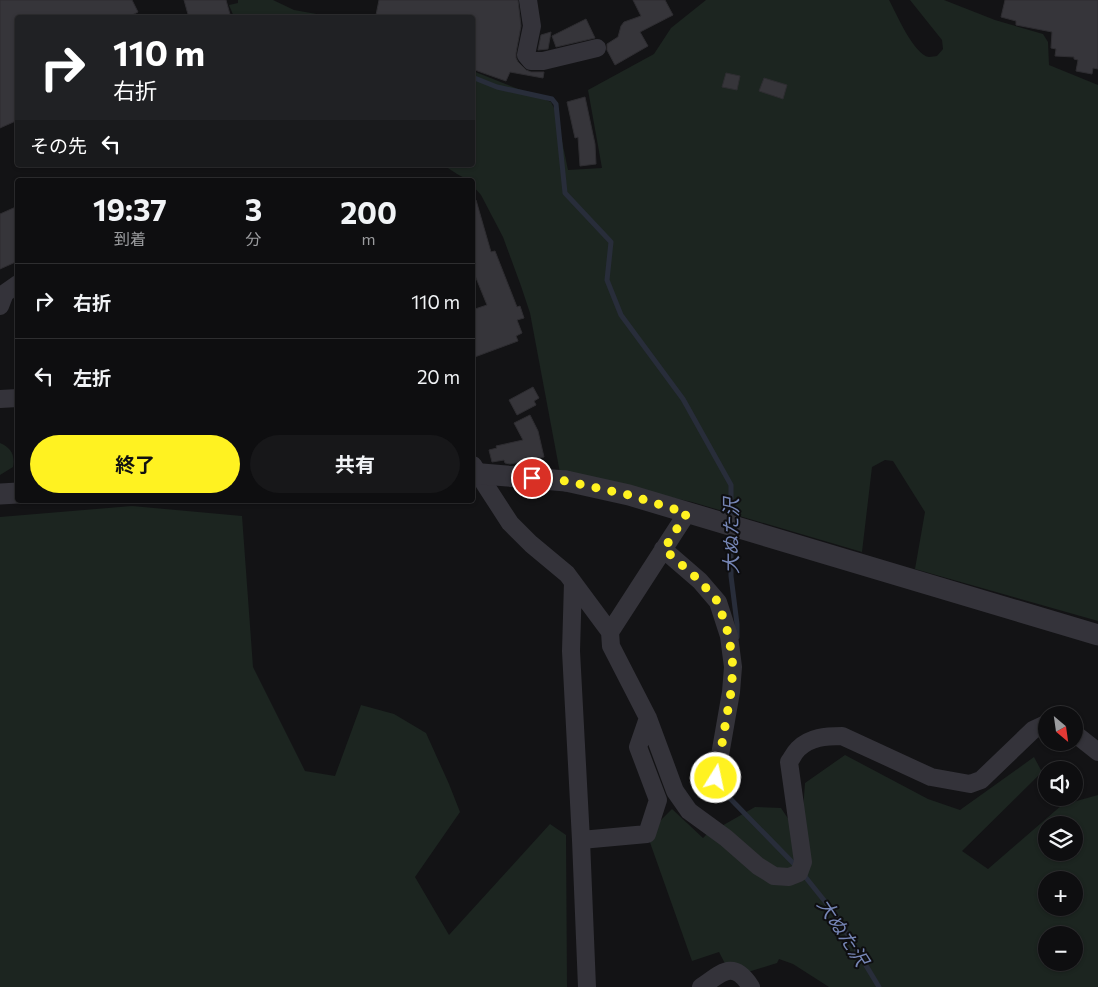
<!DOCTYPE html>
<html lang="ja">
<meta charset="utf-8">
<style>
body{margin:0;font-family:Commissioner,"Noto Sans JP",sans-serif;background:#171719;color:#f1f3f6;height:100vh;display:flex;flex-direction:column;font-size:19px;white-space:nowrap}
*{box-sizing:border-box;margin:0}
p{font-size:16px;color:#9b9c9f}
.icon{flex:none;width:28px;height:28px;fill:none;stroke:currentColor;stroke-width:2;stroke-linecap:round;stroke-linejoin:round}
.map{position:relative;flex:1;overflow:hidden}
.side{position:absolute;left:15px;top:178px;width:460px;height:325px;display:flex;flex-direction:column;background:#0e0e10;border-radius:5px;box-shadow:0 1px 4px #0004,0 0 0 1px #2e2e30}
.side>*{flex:none}
.banner{position:absolute;left:15px;top:15px;width:460px;height:152px;border-radius:5px;box-shadow:0 1px 4px #0004,0 0 0 1px #2e2e30;background:#202124;color:#fff;overflow:hidden}
.needle{width:32px;rotate:151deg}
.tools{position:absolute;left:1038px;top:706px;display:grid;gap:10px}
.tools a{display:grid;place-items:center;width:45px;height:45px;border-radius:50%;background:#0e0e10;box-shadow:0 1px 4px #0004,0 0 0 1px #2e2e30;font-size:25px}
.pin{position:absolute;display:grid;place-items:center;width:42px;height:42px;color:#fff;margin:-21px;border:2px solid #fff;border-radius:50%;box-shadow:0 1px 5px #0007}
.me{position:absolute;width:55px;margin:-28px;rotate:10deg;stroke-linejoin:round;filter:drop-shadow(0 0 4px #0008)}
.turn{display:flex;align-items:center;gap:18px;height:105px;padding:0 15px;font-size:22px}
.turn .icon{width:65px;height:65px;stroke-width:2.5}
.turn b{display:block;font-size:35px;line-height:42px}
.then{display:flex;align-items:center;height:48px;padding:0 15px;background:#0003;gap:10px;font-size:19px}
.eta{display:flex;justify-content:space-evenly;align-items:center;height:85px;text-align:center}
.eta b{font-size:30px;font-weight:700;line-height:35px}
.action{display:flex;gap:10px;margin-top:auto;padding:10px 15px}
.action a{flex:1;height:58px;border-radius:30px;background:#fff221;color:#111;font-size:20px;font-weight:700;line-height:58px;text-align:center}
.action a+a{background:#171719;color:#f1f3f6}
ul{padding:0;list-style:none}
li{display:flex;align-items:center;gap:15px;height:75px;padding:0 15px;border-top:1px solid #2e2e30}
li div{flex:1}
li b{display:block;font-size:19px}
li em{font-style:normal}
.map>svg:first-child{display:block}
.green{fill:#1c2520;fill-rule:evenodd}
.lines{fill:none;stroke-linecap:round;stroke-linejoin:round}
.stream{stroke:#282d3a;stroke-width:5}
.building{fill:#36353a;stroke:#2e2d31}
.minor{stroke:#34333a;stroke-width:18}
.tertiary{stroke:#34333a;stroke-width:21}
.tertiary-bridge{stroke:#34333a;stroke-width:21}
.route{stroke:#fff221;stroke-width:9;stroke-dasharray:0 16.2}
.labels{text-anchor:middle;stroke-width:4;stroke-linejoin:round;paint-order:stroke}
.water-label{font-size:19px;font-style:italic;fill:#7686b6;stroke:#0e0e10}
</style>
<div class="map">
<svg width="1098" height="987" viewBox="0 0 1098 987">
<rect width="100%" height="100%" fill="#131315"/>
<path class="green" d="M238 0H273L294 10 322 15 344 17H234L229 5 238 3Z
M706 0H889C896 13 914 55 929 57 932 57 935 56 937 56L943 49 942 40 910 0H944L995 20 1043 34 1048 42 1049 65 1098 85V621L915 569 925 512 893 461 885 460 872 467 862 552 692 502 560 473 530 313 521 286 503 237 481 195 473 186 472 180C464 180 452 170 443 165H472L473 71 551 102 556 112 568 170 602 168 588 90 654 54 671 28Z
M0 443C11 448 15 454 13 467L0 475Z
M132 506 242 516 253 667 305 771 335 776 361 705 394 714 426 733 449 784 460 812 415 877 449 935 550 824 566 835 567 987H0V517Z
M845 755 928 799 960 810 1034 757 1042 772 962 851 988 869 1062 805 1098 795V987H829L793 964 779 959 777 963 732 977 719 952 692 961 647 834 672 809 703 838 706 835 755 807 781 808 801 838 805 783ZM1046 825H1074V852H1046ZM1046 880H1074V908H1046ZM1046 935H1074V962H1046Z"/>
<g class="lines">
<path class="stream" d="M472 77 497 87 552 99 556 104 565 193 611 242 607 280 621 315 683 399 731 485V519
M731 530V576L737 624V637
M714 782 797 867
M803 874 835 914 879 987"/>
</g>
<path class="building" d="M0 0H132L138 12 126 18H18V120L0 128Z
M184 0H226L231 18H189Z
M379 0H518L521 26 516 53V58L518 62 526 70 531 72H544L543 78 510 72 506 81 472 69V18H383V16L376 15Z
M633 0H665L673 15 640 32 648 46 615 65 607 50V44L618 37 621 26 624 22 641 16Z
M1005 0H1098V69L1093 68 1092 74 1076 71 1078 60 1074 59V57L1055 56 1056 49 1051 48 1052 32 1016 25V21L1001 17Z
M586 19 595 38 556 47 552 36Z
M551 32 548 49 538 50 541 35Z
M726 73 740 76 737 90 722 87Z
M764 78 787 85 783 99 759 91Z
M585 97 595 144 596 164 580 166 578 137 575 138 567 102Z
M472 200H476L491 252 495 251 517 307 520 306 524 318 517 320 522 333 516 336 518 341 472 358V310L487 305 472 268Z
M18 206V261L0 269V214Z
M533 387 539 398 534 401 536 405 517 415 509 400Z
M530 415 538 431 544 457 510 464 505 463 504 460 492 462 489 450 497 448 496 446 523 440 514 423Z"/>
<g class="lines">
<path class="minor" d="M528 0 532 26 526 55 531 61H543L597 48
M0 306 5 293 18 284
M0 399 18 398
M473 465 486 486 510 523 531 544 567 574 610 632 611 646 648 718 675 791 689 811 726 838 758 866 774 876 789 877 799 873 803 862 789 762C792 758 794 753 798 749 810 737 826 736 842 736L931 777 970 784 981 780 1033 730 1046 724
M663 549 700 581 718 602 729 636 733 667 731 692 716 778
M573 582 571 651 581 840 587 987
M610 632 687 513
M1074 733 1098 752
M581 840 647 834 658 800 638 747 648 718
M701 987C722 973 733 959 751 987"/>
<path class="tertiary" d="M566 481 629 495 1098 635
M0 494 18 493"/>
<path class="tertiary-bridge" d="M472 474H482L566 481"/>
</g>
<g class="lines">
<path class="route" d="M532 478 566 481 629 495 687 513 664 549 700 581 718 602 729 636 733 667 731 692 716 778"/>
</g>
<g class="labels">
<g class="water-label">
<text transform="translate(731 536) rotate(-90)" y="7">大ぬた沢</text>
<text transform="translate(843 932) rotate(57)" y="7">大ぬた沢</text>
</g>
</g>
</svg>
<div class="tools">
<a><svg class="needle" viewBox="-14 -14 28 28"><path d="M0-13l5 13h-10z" fill="#e53935"/><path d="M0 13l5-13h-10z" fill="#9b9c9f"/></svg></a>
<a><svg class="icon" aria-label="sound" viewBox="0 0 24 24"><path d="M4 9h4l5-4v14l-5-4H4zM17 9q2 3 0 6"/></svg></a>
<a><svg class="icon" aria-label="layers" viewBox="0 0 24 24"><path d="M12 4l9 5-9 5-9-5zM3 14l9 5 9-5"/></svg></a>
<a>+</a>
<a>−</a>
</div>
<div class="pin" style="left:532px;top:478px;background:#d93025"><svg class="icon" aria-label="arrive" viewBox="0 0 24 24"><path d="M6 21V4h12l-3 4 3 4H6"/></svg></div>
<svg class="me" style="left:716px;top:778px" viewBox="-20 -20 40 40"><circle r="17" fill="#fff221" stroke="#fff" stroke-width="3"/><path d="M0-11L8 9 0 5-8 9z" fill="#fff"/></svg>
<div class="banner">
<div class="turn"><svg class="icon" aria-label="right" viewBox="0 0 24 24"><path d="M7 20v-9h11M14 6l5 5-5 5"/></svg><div><b>110 m</b>右折</div></div>
<div class="then">その先<svg class="icon" aria-label="left" viewBox="0 0 24 24"><path d="M17 20v-9H6M10 6l-5 5 5 5"/></svg></div>
</div>
<section class="side">
<div class="eta">
<div><b>19:37</b><p>到着</p></div>
<div><b>3</b><p>分</p></div>
<div><b>200</b><p>m</p></div>
</div>
<ul>
<li><svg class="icon" aria-label="right" viewBox="0 0 24 24"><path d="M7 20v-9h11M14 6l5 5-5 5"/></svg><div><b>右折</b></div><em>110 m</em></li>
<li><svg class="icon" aria-label="left" viewBox="0 0 24 24"><path d="M17 20v-9H6M10 6l-5 5 5 5"/></svg><div><b>左折</b></div><em>20 m</em></li>
</ul>
<div class="action"><a>終了</a><a>共有</a></div>
</section>
</div>
